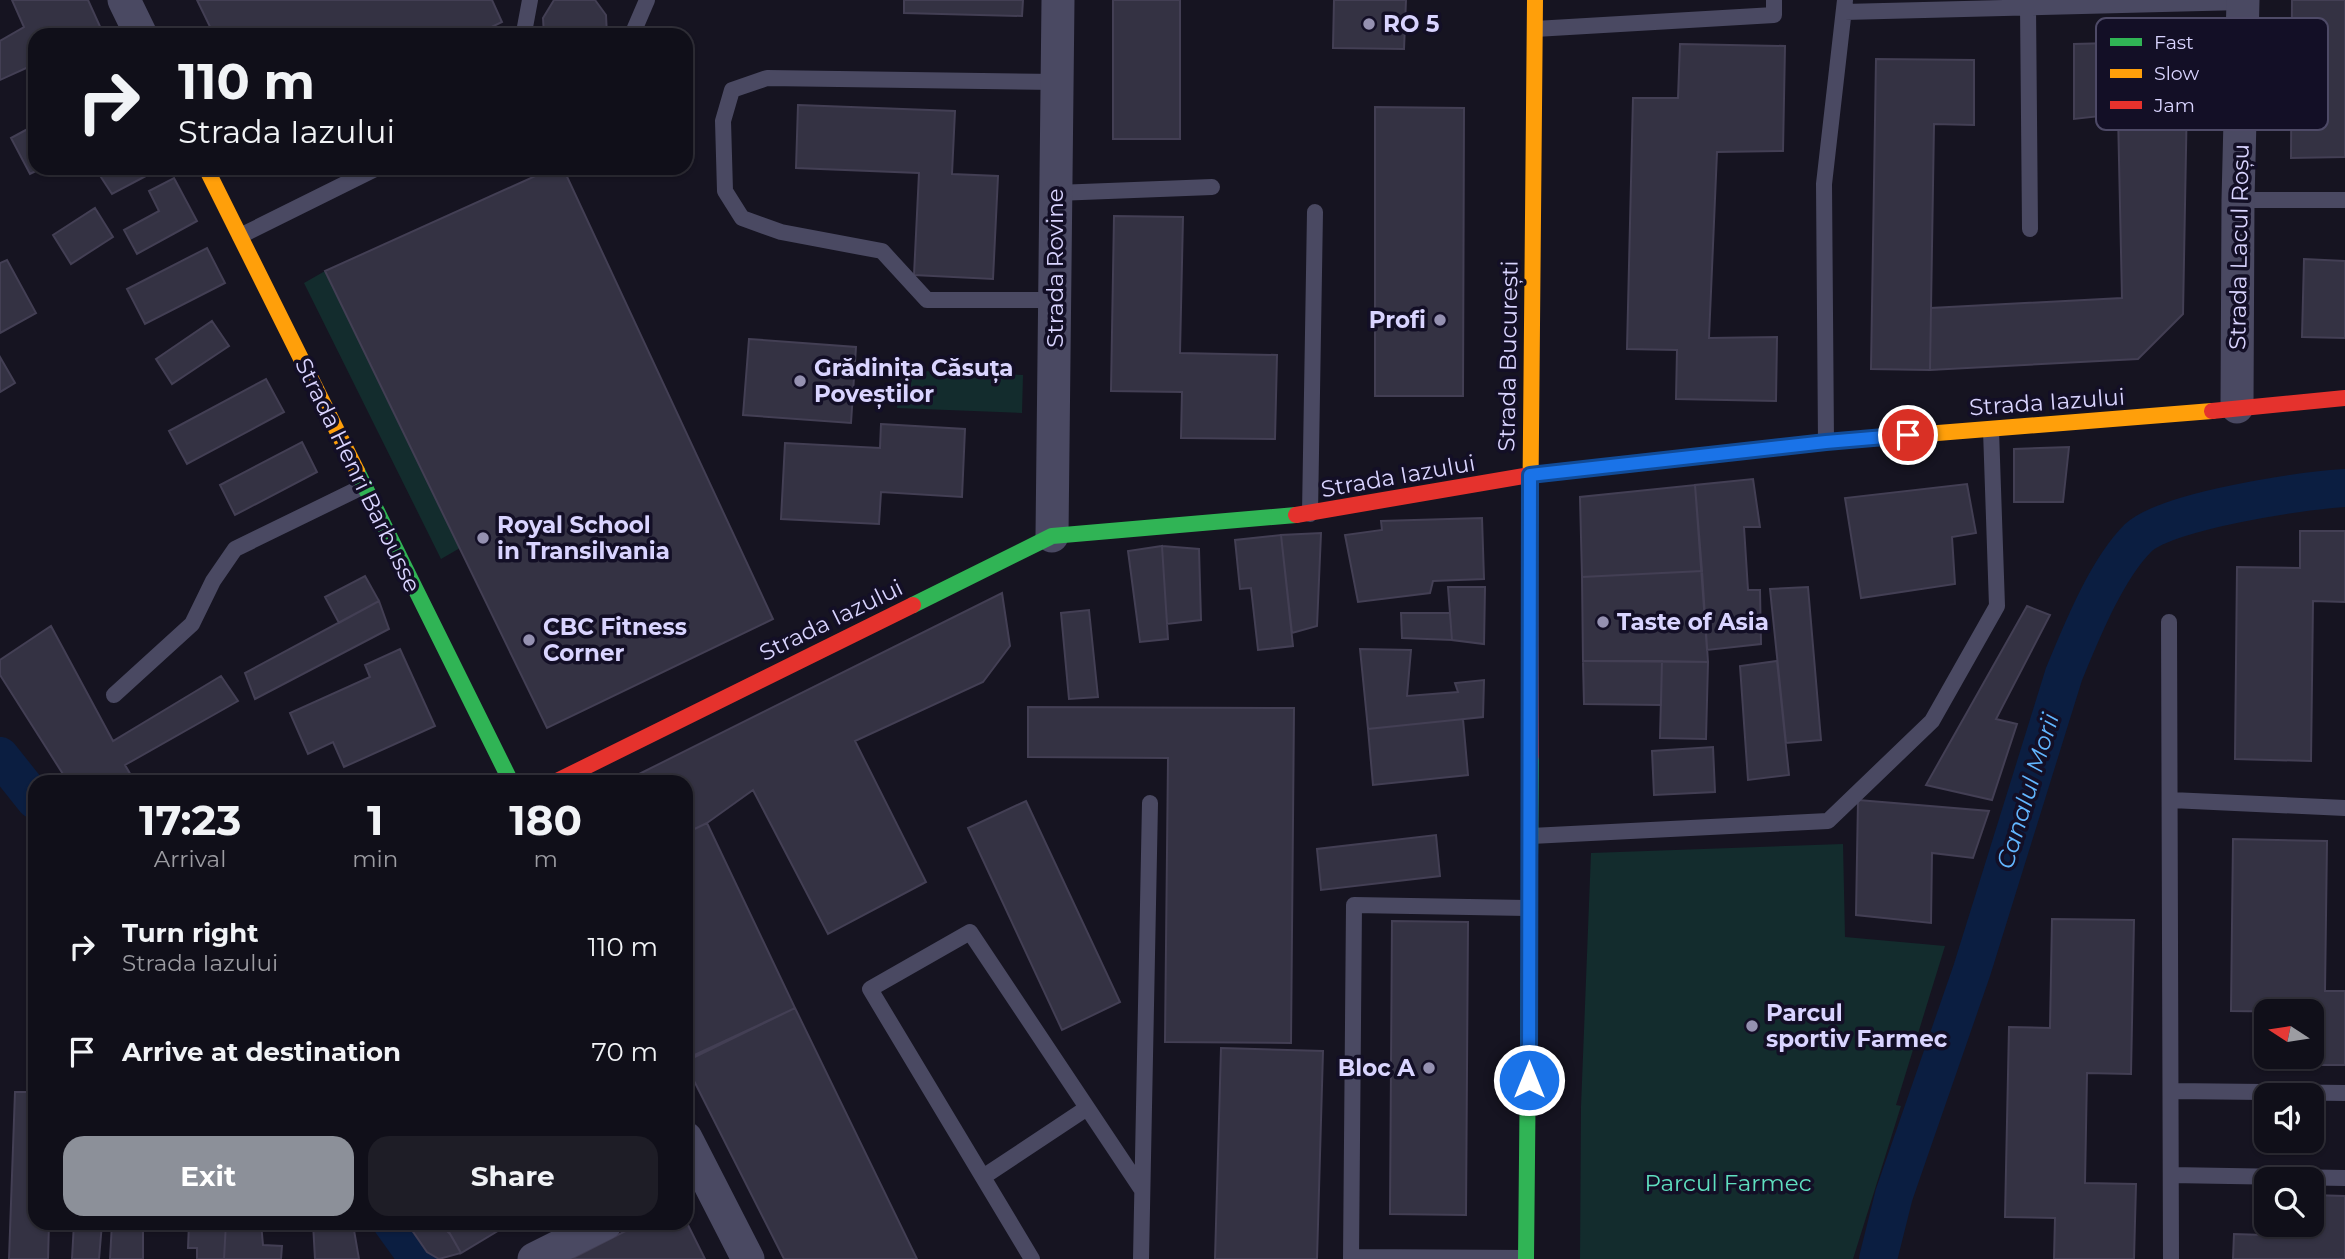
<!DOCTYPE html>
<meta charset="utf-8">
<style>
body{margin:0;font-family:Montserrat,sans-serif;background:#1e1d26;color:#f1f3f6;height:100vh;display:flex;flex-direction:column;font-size:26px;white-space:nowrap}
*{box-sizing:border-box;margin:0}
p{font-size:23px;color:#9c9ca2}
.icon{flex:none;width:38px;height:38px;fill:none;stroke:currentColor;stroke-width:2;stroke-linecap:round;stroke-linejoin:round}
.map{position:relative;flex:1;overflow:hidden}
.details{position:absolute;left:28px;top:775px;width:665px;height:455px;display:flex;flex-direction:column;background:#100f19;border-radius:21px;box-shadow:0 2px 5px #0004,0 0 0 2px #302f38}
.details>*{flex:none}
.hud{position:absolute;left:28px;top:28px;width:665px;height:147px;border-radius:21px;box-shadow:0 2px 5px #0004,0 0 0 2px #302f38;background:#100f19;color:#f1f3f6;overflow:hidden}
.needle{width:46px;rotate:282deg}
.tools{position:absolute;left:2254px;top:999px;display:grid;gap:14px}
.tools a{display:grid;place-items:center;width:70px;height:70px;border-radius:14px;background:#100f19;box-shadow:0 2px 5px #0004,0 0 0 2px #302f38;font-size:35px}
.pin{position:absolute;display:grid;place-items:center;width:60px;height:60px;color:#fff;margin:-30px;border:4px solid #fff;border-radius:50%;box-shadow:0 2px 7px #0007}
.me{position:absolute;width:77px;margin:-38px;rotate:0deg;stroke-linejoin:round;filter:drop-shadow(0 0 5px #0008)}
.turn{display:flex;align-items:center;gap:24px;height:147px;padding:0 35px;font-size:32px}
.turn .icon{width:91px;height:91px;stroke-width:2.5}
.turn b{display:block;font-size:49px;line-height:60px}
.eta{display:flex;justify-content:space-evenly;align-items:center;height:119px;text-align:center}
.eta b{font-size:42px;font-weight:700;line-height:49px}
.primary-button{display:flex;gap:14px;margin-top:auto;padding:14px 35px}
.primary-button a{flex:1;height:80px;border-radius:21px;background:#8c9099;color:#fff;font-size:28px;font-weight:700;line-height:80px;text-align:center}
.primary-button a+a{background:#1e1d26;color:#f1f3f6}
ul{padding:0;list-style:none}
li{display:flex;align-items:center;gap:21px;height:105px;padding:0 35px}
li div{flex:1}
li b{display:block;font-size:26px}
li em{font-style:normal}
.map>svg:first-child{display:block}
.green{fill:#132c2d}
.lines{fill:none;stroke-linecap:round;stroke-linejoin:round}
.canal{stroke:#0b1e41;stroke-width:38}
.building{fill:#343243;stroke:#433f54;stroke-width:2}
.lane{stroke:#4a4962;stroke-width:16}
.street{stroke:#4a4962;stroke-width:33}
.fast{stroke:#30b455;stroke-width:16}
.slow{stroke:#ff9f0a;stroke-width:16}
.jam{stroke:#e5322d;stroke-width:16}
.route-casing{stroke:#114b97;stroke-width:18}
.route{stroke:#1a73e8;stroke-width:12}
.poi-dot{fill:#9591b1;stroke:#130f26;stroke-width:2.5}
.labels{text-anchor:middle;stroke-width:7;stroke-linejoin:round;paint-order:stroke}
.poi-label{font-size:23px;font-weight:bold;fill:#d9d4ff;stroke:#130f26;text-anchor:start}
.street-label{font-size:23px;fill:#d9d4ff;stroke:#130f26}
.park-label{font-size:23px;fill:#5fe0c0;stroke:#130f26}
.water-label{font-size:24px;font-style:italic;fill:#62b6ff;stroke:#130f26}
.key{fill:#130f26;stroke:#4e4a67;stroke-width:2}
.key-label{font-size:19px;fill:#d9d4ff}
</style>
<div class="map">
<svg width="2345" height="1259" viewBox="0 0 2345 1259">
<rect width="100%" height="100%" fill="#161421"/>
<path class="green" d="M325 271 460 548 441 559 304 283Z
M899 370 1023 375 1022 413 897 408Z
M1843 844 1845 937 1945 946 1896 1105 1901 1106 1853 1259H1580L1581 1107 1591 853Z"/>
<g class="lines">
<path class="canal" d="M0 756 35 800
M392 1223 418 1259
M1878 1259 1894 1195 1972 970 2064 674C2081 633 2106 570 2138 538 2168 510 2302 491 2345 488"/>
</g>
<path class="building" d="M12 0H88L103 33 35 35V64L0 80V41L24 27Z
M197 0H492L502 22 475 35H214Z
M554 0H595L606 15 607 35H544L543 18Z
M904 0H1023L1022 16 904 13Z
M1113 0H1180V139H1113Z
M1334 0H1406L1404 49 1333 48Z
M2292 0H2345V157L2291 158Z
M2188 41 2183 314 2138 359 1930 370 1931 308 2122 298 2118 114 2074 119V44Z
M1680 44 1785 46 1783 151 1717 152 1709 338 1777 337 1776 401 1676 399 1677 350 1627 349 1633 98H1678Z
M1876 59 1974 60V125L1934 124 1930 370 1871 369Z
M798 105 955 111 952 174 998 176 993 279 914 275 919 173 796 168Z
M1375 107 1464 108 1463 396H1375Z
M35 125V168H42L30 174 11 138Z
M95 168H161L112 194Z
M553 168H563L773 619 547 728 325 271Z
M174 178 197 221 137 254 124 230 159 211 149 191Z
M95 208 113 237 71 264 53 235Z
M1114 216 1183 217 1180 353 1277 355 1275 439 1181 438 1182 392 1111 391Z
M207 248 225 283 145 324 127 289Z
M2304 259 2345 261V338L2302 337Z
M7 260 36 313 0 333V263Z
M212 321 229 346 172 384 156 359Z
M749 339 856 347 851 423 743 415Z
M0 357 15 383 0 392Z
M266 379 284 412 187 464 169 431Z
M881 424 965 429 962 497 881 492 879 524 781 519 785 443 880 448Z
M302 442 317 472 235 515 220 485Z
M2069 447 2063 502H2014V449Z
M1753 479 1760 527H1744L1748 590H1760L1761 644 1707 650 1695 485Z
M1967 484 1976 533 1952 537 1955 584 1861 598 1845 498Z
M1695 485 1702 571 1582 577 1580 497Z
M1482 518 1484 579 1433 581 1430 593 1358 602 1345 535 1382 530 1381 521Z
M2300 531H2345V602L2313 601 2311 761 2235 759 2237 567 2300 568Z
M1321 533 1317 626 1292 633 1281 535Z
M1281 535 1293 646 1258 650 1251 588 1240 589 1235 540Z
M1162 546 1199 549 1201 620 1167 624Z
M1162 546 1168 639 1140 642 1128 551Z
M1702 571 1708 662 1583 661 1582 577Z
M365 576 379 601 339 623 325 597Z
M1448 587H1485L1484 644 1452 640Z
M1808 587 1821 740 1786 743 1770 589Z
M1002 593 1010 646 983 682 855 741 926 882 828 934 753 790 707 823 686 833V782H623Z
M379 601 389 629 255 699 245 673Z
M2027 606 2050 615 1996 719 2017 724 1992 800 1926 785Z
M1089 610 1098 697 1069 699 1061 613Z
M1401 613H1450L1452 640 1402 638Z
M51 626 113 741 221 676 238 701 125 765 135 782H68L0 675V660Z
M400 649 435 726 344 767 333 742 308 754 290 713 370 677 365 665Z
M1360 649 1411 650 1407 696 1458 692 1455 683 1484 680 1483 717 1368 729Z
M1583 661H1662L1661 705 1584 704Z
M1662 661 1708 662 1706 739 1660 738Z
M1777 661 1789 775 1748 780 1740 666Z
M1028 707 1294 708 1291 1043 1165 1042 1168 758 1028 757Z
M1463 719 1468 775 1373 785 1368 729Z
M1713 747 1715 792 1654 795 1652 751Z
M1858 800 1989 811 1973 858 1932 853 1931 923 1856 915Z
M1026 801 1120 1002 1062 1030 968 828Z
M707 823 795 1008 695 1057 686 1039V833Z
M1436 835 1440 876 1321 890 1317 849Z
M2233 839 2327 841 2325 991H2345V1065H2302V1057H2312V1012L2231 1011Z
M2052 919 2134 920 2131 1074 2087 1073 2085 1183 2136 1184 2134 1259H2054L2055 1218 2005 1217 2009 1027 2050 1028Z
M1392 921 1468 922 1466 1215 1390 1214Z
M795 1008 917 1259H784L686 1065V1059Z
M1221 1048 1323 1051 1317 1259H1215Z
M15 1092H35V1223H49L48 1259H9Z
M2312 1195 2345 1196V1259H2233L2234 1234 2292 1236V1225H2312Z
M686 1221 705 1259H571L641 1223H686Z
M74 1223H102L99 1259H72Z
M112 1223H143V1259H110Z
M189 1223H226L224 1259H197V1248H188Z
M226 1223H261L263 1245 282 1246 281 1259H224Z
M313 1223H350L354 1230 359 1259H315Z
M407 1223H439L450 1234 461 1253 439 1259 427 1252Z
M444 1223H511L461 1253Z"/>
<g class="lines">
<path class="lane" d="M2028 6 2030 229
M1844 12 2243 2
M1535 29 1774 15V0
M526 35 525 27 530 0
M632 35 647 0
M1056 193 1212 187
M2238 200H2345
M240 236 377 168
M1055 300H927L882 251 781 232 742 218 725 191 723 121 732 90 767 78 1057 82
M1826 442 1824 184 1845 0
M1310 514 1315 212
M2169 622 2171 1259
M114 695 192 624 213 581 235 549 364 486
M2171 800 2345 808
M1531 836 1828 821 1932 721 1997 606 1991 430
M2171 1091 2345 1093
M2171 1175 2345 1178
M983 1177 1087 1108
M1351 1257 1526 1258
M1032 1259 870 989 970 932 1142 1190
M1141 1259 1150 803
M1351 1259 1354 905 1530 908"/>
<path class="street" d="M124 0 141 35
M2237 407 2238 200 2243 0
M1052 536 1058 0
M686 1138 748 1259
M534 1259 606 1223"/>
<path class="fast" d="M357 471 511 782
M913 605 1052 536 1296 515
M1526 1259 1531 756"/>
<path class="slow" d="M206 168 357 471
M1619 465 1826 442 2212 411
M1530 542 1535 0"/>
<path class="jam" d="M2212 411 2345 398
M1296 515 1530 475 1619 465
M1530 542 1531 756
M555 782 913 605"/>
</g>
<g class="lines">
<defs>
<path id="route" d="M1529 1080 1530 475 1826 442 1908 435"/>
</defs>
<use href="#route" class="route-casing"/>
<use href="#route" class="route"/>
</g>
<g class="poi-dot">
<circle cx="1369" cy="24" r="7"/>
<circle cx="1440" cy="320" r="7"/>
<circle cx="800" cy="381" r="7"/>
<circle cx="483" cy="538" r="7"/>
<circle cx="1603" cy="622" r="7"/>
<circle cx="529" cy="640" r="7"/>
<circle cx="1752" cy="1026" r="7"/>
<circle cx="1429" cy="1068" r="7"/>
</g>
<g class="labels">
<g class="poi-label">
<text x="1383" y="32">RO 5</text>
<text x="1426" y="328" text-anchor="end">Profi</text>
<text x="814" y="376">Grădinița Căsuța<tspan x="814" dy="26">Poveștilor</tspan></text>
<text x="497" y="533">Royal School<tspan x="497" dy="26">in Transilvania</tspan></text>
<text x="1617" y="630">Taste of Asia</text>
<text x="543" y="635">CBC Fitness<tspan x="543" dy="26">Corner</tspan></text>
<text x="1766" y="1021">Parcul<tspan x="1766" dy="26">sportiv Farmec</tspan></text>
<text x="1415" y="1076" text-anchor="end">Bloc A</text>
</g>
<g class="street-label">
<text transform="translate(2239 247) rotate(-89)" y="8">Strada Lacul Roșu</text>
<text transform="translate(1055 268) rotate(-90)" y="8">Strada Rovine</text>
<text transform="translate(1508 356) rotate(-89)" y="8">Strada București</text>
<text transform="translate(2047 402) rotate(-4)" y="8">Strada Iazului</text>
<text transform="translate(358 475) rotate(64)" y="8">Strada Henri Barbusse</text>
<text transform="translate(1398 476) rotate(-10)" y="8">Strada Iazului</text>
<text transform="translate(831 620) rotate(-26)" y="8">Strada Iazului</text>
</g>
<g class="park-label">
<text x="1728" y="1191">Parcul Farmec</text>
</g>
<g class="water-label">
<text transform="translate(2028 791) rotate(-73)" y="8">Canalul Morii</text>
</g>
</g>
<rect x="2096" y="18" width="232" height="112" rx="10" class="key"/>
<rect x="2110" y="38" width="32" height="8" fill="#30b455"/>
<rect x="2110" y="69" width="32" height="9" fill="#ff9f0a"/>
<rect x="2110" y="101" width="32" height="8" fill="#e5322d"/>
<g class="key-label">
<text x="2154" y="49">Fast</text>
<text x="2154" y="80">Slow</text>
<text x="2154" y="112">Jam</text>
</g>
</svg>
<div class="tools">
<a><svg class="needle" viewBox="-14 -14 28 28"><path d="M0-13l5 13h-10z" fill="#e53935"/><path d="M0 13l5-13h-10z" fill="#9c9ca2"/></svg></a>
<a><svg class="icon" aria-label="sound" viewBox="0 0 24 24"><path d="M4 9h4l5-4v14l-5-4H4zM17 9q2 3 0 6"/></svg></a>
<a><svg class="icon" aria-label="search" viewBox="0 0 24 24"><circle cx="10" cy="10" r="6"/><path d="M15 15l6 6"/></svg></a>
</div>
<div class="pin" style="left:1908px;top:435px;background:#d93025"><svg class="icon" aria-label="arrive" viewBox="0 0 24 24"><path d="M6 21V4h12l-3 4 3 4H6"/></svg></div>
<svg class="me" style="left:1529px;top:1080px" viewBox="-20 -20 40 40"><circle r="17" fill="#1a73e8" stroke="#fff" stroke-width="3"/><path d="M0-11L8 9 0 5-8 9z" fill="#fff"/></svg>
<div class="hud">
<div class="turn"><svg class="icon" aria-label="right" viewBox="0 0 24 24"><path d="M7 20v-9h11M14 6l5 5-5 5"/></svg><div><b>110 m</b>Strada Iazului</div></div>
</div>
<section class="details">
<div class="eta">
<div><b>17:23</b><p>Arrival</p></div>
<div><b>1</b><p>min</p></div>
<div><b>180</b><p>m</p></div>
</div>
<ul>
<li><svg class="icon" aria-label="right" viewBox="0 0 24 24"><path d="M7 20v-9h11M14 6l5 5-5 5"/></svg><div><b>Turn right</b><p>Strada Iazului</p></div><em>110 m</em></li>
<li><svg class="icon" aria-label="arrive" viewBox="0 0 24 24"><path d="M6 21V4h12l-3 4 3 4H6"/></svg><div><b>Arrive at destination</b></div><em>70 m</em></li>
</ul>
<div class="primary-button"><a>Exit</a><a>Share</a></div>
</section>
</div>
